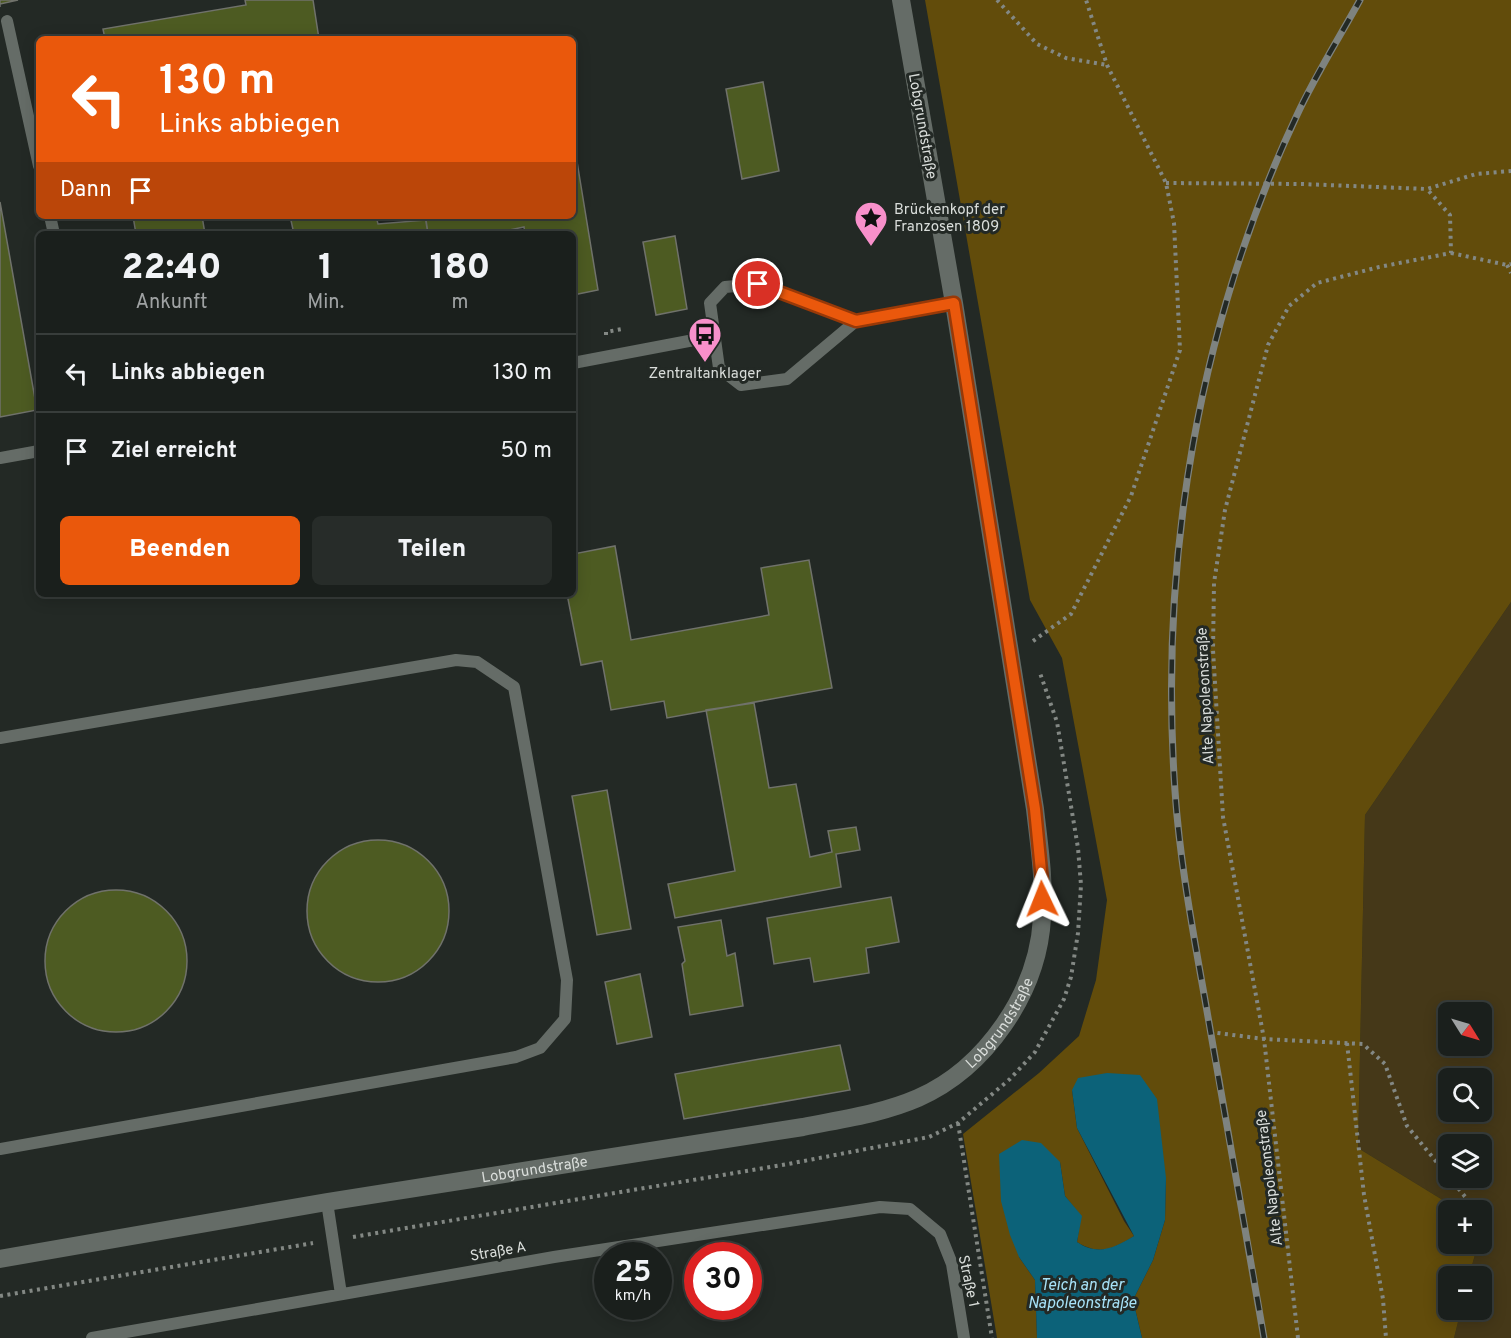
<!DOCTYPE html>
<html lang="de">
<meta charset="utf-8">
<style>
body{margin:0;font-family:Overpass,sans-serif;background:#272c29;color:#f1f3f6;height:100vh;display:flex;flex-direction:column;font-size:22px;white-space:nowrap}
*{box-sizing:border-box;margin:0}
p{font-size:20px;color:#9fa2a3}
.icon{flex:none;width:33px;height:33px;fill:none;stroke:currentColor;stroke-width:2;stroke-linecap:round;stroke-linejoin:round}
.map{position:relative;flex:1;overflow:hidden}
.details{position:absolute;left:36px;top:231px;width:540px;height:366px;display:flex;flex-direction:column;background:#1a1f1c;border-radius:9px;box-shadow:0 3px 15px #0003,0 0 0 2px #383d3b}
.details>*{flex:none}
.top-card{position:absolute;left:36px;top:36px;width:540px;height:183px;border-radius:9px;box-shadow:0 3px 15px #0003,0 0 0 2px #383d3b;background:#ea580c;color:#fff;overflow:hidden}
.needle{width:39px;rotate:127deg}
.tools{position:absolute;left:1438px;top:1002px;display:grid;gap:12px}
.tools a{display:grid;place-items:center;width:54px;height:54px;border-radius:9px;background:#1a1f1c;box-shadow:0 3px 15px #0003,0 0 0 2px #383d3b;font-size:30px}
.speed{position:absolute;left:594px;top:1242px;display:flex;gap:12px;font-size:30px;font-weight:700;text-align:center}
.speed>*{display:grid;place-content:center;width:78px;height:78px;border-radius:50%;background:#1a1f1c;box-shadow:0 3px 15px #0003,0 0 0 2px #383d3b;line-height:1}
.speed small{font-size:15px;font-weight:400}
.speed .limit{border:9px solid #d22;background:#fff;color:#111}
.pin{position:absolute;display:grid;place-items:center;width:51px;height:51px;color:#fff;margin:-26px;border:3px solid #fff;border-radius:50%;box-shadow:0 2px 6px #0007}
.me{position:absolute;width:66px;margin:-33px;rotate:358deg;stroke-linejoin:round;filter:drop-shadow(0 0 4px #0008)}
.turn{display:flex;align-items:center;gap:21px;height:126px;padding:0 24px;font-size:27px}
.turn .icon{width:78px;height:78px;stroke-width:2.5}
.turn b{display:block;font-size:42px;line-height:51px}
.then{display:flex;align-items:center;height:57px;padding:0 24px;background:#0003;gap:12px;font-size:22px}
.eta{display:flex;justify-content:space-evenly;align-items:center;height:102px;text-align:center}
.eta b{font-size:36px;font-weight:800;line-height:42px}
.action{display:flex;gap:12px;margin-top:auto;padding:12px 24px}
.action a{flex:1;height:69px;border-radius:9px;background:#ea580c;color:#fff;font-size:24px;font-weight:800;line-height:69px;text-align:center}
.action a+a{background:#272c29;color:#f1f3f6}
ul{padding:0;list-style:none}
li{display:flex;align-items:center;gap:18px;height:78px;padding:0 24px;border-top:2px solid #383d3b}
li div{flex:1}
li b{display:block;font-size:22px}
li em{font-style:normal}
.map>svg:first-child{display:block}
.green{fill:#453818;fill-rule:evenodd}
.forest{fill:#624c0b}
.water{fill:#0c6279}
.building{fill:#4d5b22;stroke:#70726b;stroke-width:1.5}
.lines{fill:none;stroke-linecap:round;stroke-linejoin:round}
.path{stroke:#838884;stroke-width:4;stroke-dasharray:3 4.5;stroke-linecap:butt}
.service{stroke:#656c67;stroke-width:12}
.minor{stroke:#656c67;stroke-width:18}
.rail-casing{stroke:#7e8380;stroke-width:7}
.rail{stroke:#232925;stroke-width:4.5;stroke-dasharray:14;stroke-linecap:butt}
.route-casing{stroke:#983908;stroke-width:15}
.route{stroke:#ea580c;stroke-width:10}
.labels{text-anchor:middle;stroke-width:6;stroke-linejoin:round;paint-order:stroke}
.street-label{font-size:15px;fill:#d9ddda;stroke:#232925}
.poi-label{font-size:15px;fill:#d9ddda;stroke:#232925;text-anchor:start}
.water-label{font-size:16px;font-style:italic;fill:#a7e2f8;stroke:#232925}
</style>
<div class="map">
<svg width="1511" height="1338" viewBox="0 0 1511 1338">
<rect width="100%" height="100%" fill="#232925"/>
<path class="green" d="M1511 602V1338H1454L1461 1310H1482V1276H1469L1478 1244H1482V1210H1459L1358 1148 1365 815ZM1449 1012H1482V1046H1449ZM1449 1078H1482V1112H1449ZM1449 1144H1482V1178H1449Z"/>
<path class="forest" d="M925 0H1511V602L1365 815 1358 1148 1459 1210H1449V1244H1478L1469 1276H1449V1310H1461L1454 1338H1142L1133 1300 1153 1260 1165 1220 1166 1178 1072 1090 1077 1128 1124 1221 1134 1236C1114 1249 1099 1256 1077 1242L1081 1216 1065 1196 1060 1162 1019 1257 1035 1280 1037 1338H997L963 1134 1039 1073 1079 1036 1096 980 1107 900 1062 658 1030 600Z"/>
<path class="water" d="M1107 1073 1140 1075 1157 1099 1166 1178 1165 1220 1153 1260 1133 1300 1142 1338H1037L1035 1280 1019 1257 1010 1235 1001 1201 999 1154 1022 1140 1041 1143 1060 1162 1065 1196 1082 1216 1077 1242C1098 1256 1114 1248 1134 1236L1077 1128 1072 1090 1078 1078Z"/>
<path class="building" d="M0 0H18L0 4V7Z
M245 0H313L319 39H105L103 29 246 5Z
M763 82 779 171 742 179 726 89Z
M573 137 598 290 573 295V234H525L524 227 509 230V234H428L425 216H573Z
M0 202 37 410 0 417Z
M133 216H202L205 234H136Z
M290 216H376L378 224 426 220 428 233 294 234Z
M675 236 687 309 656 315 643 242Z
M615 546 631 640 769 615 761 568 809 560 832 688 667 718 664 701 611 710 602 661 581 665 567 594H573V554Z
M754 703 769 788 796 784 810 857 832 852 828 831 856 827 860 850 836 854 841 887 675 918 668 884 735 871 706 710Z
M607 790 631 929 597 935 572 796Z
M307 911a71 71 0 1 1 142 0a71 71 0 1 1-142 0Z
M45 961a71 71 0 1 1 142 0a71 71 0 1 1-142 0Z
M891 897 899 942 866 948 869 973 814 982 810 958 774 964 767 918Z
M721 920 727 956 735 953 743 1006 690 1015 682 964 685 961 678 927Z
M640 974 652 1037 617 1044 605 982Z
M840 1045 850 1090 684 1119 675 1074Z"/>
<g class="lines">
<path class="path" d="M997 0 1037 44 1066 58 1107 65
M1166 183 1302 184 1427 189 1476 174 1511 171
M1451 253 1507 265 1511 264
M1507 265 1511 273
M606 335V332L622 329
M1033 641 1071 614 1131 496 1180 350 1174 223 1166 183 1107 65 1086 0
M1210 1032 1264 1039 1363 1044 1385 1064 1407 1126 1476 1210
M1347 1043 1364 1195 1383 1299 1386 1338
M958 1123 992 1338
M353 1237 788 1164 929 1137 958 1123 1010 1079 1035 1052 1064 999 1071 977 1078 933 1081 885 1078 848 1057 722 1040 673
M0 1296 313 1243
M1298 1338 1264 1039 1223 817 1213 650 1214 583 1225 510 1268 345 1289 306 1317 283 1379 267 1451 253 1450 215 1427 189"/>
<path class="service" d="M7 21 39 166
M50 216 54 234
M856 321 758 284 725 287 710 303 719 368 741 385 787 379 856 321 954 303
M573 363 715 336
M0 458 39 451
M0 738 456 660 477 662 514 687 567 980 565 1019 540 1048 516 1057 0 1149
M327 1202 341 1294
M92 1338 554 1257 880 1207 910 1209 940 1234 952 1264 964 1338"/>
<path class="minor" id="s1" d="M0 1259 327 1202 803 1127C842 1119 881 1114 918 1098 986 1068 1038 992 1042 918 1045 882 1039 845 1035 809L954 303 901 0"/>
<defs>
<path id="rail" d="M1264 1338C1246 1231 1226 1124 1208 1017 1195 942 1180 866 1175 791 1159 560 1198 325 1297 115 1315 76 1339 38 1360 0"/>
</defs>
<use href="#rail" class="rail-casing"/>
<use href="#rail" class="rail"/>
</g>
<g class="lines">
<defs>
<path id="route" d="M758 284 856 321 954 303 1035 809 1042 881V899"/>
</defs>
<use href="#route" class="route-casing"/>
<use href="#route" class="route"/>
</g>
<defs>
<symbol id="sight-pin" viewBox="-11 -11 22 30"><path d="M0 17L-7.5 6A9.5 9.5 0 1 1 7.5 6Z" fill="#f890cb" stroke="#232925"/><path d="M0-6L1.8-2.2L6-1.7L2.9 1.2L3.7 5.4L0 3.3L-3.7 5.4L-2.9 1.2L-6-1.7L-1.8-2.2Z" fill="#111"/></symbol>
<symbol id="bus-pin" viewBox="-11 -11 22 30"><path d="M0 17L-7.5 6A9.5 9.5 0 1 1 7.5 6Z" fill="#f890cb" stroke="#232925"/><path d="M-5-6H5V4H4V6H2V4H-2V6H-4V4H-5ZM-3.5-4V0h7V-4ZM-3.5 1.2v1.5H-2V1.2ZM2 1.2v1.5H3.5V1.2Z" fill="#111"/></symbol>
</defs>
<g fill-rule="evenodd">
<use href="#sight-pin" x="852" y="199" width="38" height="52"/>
<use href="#bus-pin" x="686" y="315" width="38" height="52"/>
</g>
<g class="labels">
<g class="street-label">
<text transform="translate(923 126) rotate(80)" y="5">Lobgrundstraße</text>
<text transform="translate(1205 696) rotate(-93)" y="5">Alte Napoleonstraße</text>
<text dy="5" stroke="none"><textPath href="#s1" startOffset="1046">Lobgrundstraße</textPath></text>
<text dy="5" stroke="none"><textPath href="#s1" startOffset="542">Lobgrundstraße</textPath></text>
<text transform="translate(1269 1178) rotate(-97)" y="5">Alte Napoleonstraße</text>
<text transform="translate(498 1251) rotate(-10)" y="5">Straße A</text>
<text transform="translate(969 1281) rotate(78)" y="5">Straße 1</text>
</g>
<g class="poi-label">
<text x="894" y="214">Brückenkopf der<tspan x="894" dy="17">Franzosen 1809</tspan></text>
<text x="705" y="378" text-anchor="middle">Zentraltanklager</text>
</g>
<g class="water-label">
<text x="1082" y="1290">Teich an der<tspan x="1082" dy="18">Napoleonstraße</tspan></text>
</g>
</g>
</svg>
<div class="tools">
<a><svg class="needle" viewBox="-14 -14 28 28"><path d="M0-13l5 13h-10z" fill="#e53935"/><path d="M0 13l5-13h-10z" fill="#9fa2a3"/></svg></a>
<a><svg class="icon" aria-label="search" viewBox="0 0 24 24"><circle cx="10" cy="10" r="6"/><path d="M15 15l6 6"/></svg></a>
<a><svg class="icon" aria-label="layers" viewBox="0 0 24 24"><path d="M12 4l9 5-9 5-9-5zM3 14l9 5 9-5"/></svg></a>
<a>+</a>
<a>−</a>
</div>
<div class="speed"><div>25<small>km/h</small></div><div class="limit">30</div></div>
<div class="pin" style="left:758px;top:284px;background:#d93025"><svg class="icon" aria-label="arrive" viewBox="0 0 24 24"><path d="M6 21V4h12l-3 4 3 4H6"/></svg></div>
<svg class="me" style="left:1042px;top:899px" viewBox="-20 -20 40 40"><path d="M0-17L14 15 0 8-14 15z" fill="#ea580c" stroke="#fff" stroke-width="4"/></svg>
<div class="top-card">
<div class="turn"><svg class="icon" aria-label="left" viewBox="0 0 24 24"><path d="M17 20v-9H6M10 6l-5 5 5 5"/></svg><div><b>130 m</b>Links abbiegen</div></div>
<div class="then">Dann<svg class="icon" aria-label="arrive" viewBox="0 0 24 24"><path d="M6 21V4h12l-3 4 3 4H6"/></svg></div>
</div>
<section class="details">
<div class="eta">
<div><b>22:40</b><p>Ankunft</p></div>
<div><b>1</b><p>Min.</p></div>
<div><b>180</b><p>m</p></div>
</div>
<ul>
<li><svg class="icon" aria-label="left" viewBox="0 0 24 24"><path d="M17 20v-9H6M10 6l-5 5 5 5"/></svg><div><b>Links abbiegen</b></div><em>130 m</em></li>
<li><svg class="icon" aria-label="arrive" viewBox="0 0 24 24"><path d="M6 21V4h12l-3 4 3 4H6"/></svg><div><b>Ziel erreicht</b></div><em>50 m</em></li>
</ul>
<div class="action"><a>Beenden</a><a>Teilen</a></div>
</section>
</div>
